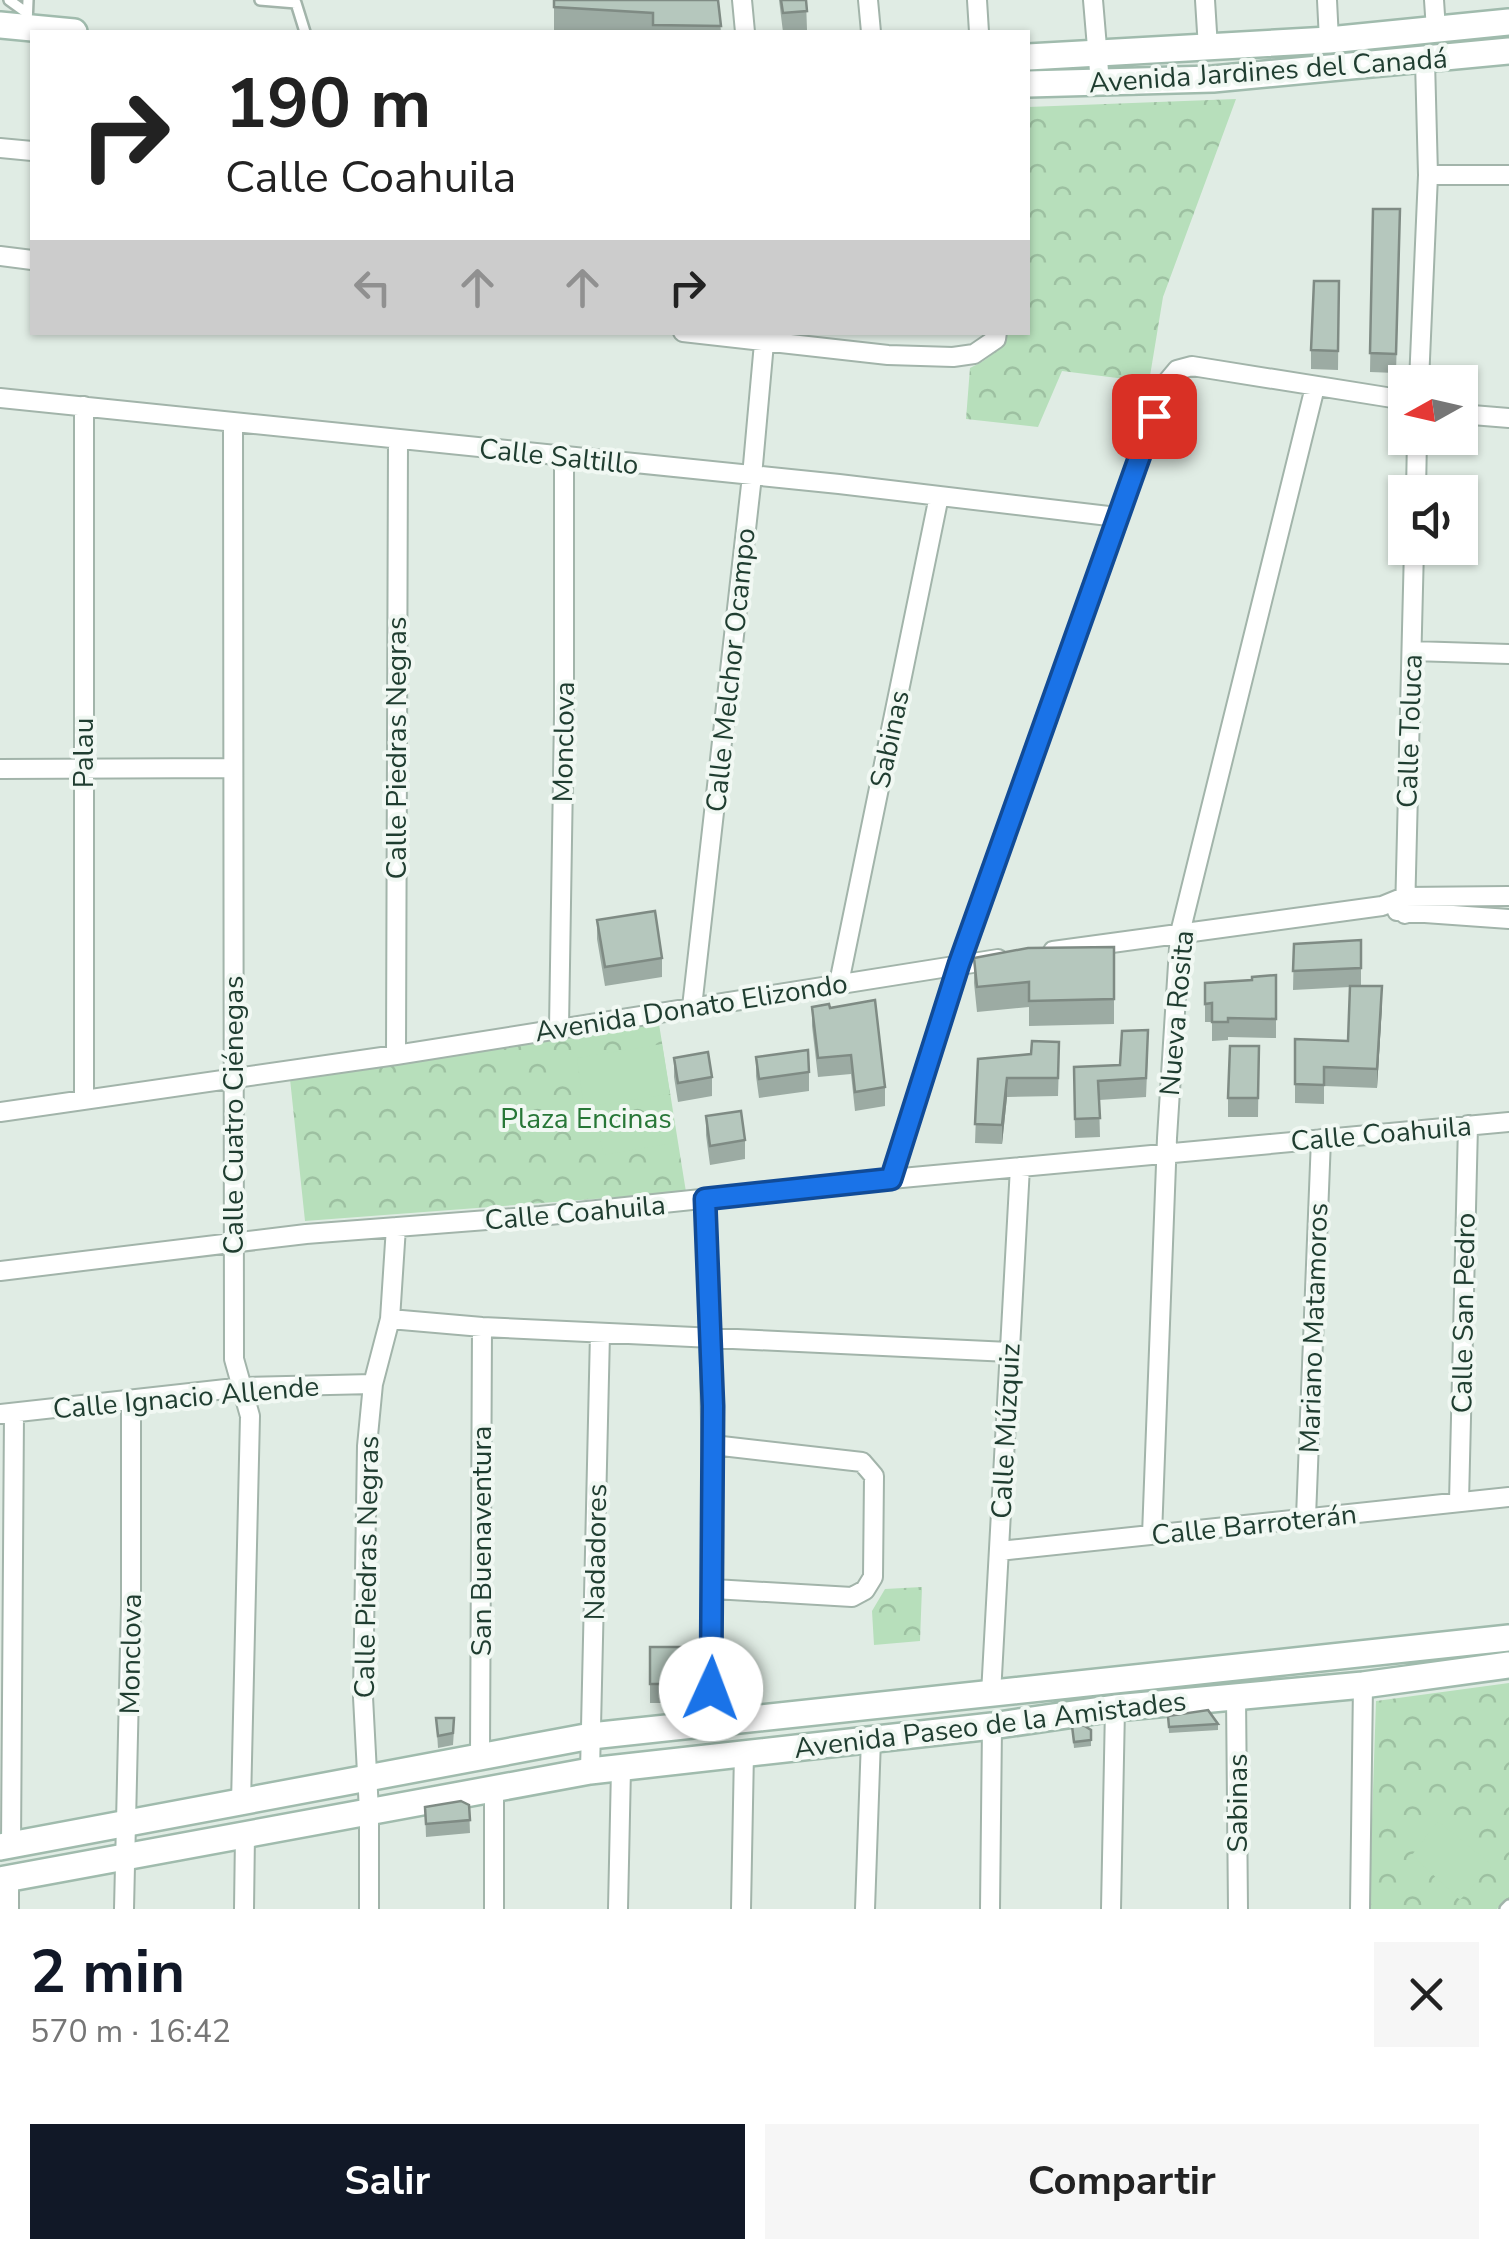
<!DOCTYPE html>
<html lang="es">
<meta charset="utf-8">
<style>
body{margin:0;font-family:"Nunito Sans",sans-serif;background:#f6f6f6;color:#222;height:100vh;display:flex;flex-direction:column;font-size:38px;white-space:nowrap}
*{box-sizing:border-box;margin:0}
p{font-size:32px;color:#767676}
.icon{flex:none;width:55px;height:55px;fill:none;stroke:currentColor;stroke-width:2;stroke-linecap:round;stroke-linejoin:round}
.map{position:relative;height:1909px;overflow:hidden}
.sheet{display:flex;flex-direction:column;background:#fff;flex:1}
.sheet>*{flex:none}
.hud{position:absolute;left:30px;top:30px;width:1000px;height:305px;border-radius:0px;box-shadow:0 2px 8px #0004;background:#fff;color:#222;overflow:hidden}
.needle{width:65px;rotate:262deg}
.controls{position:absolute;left:1388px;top:365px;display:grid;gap:20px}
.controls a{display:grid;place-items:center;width:90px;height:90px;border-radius:0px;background:#fff;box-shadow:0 2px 8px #0004;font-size:50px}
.pin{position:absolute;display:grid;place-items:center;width:85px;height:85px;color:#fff;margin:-42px;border-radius:20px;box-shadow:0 5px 15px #0006}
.me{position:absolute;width:110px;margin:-55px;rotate:2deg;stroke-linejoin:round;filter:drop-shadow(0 0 8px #0008)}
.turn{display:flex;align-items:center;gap:35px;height:210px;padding:0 30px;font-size:45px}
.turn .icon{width:130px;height:130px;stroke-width:2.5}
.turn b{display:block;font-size:70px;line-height:85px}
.lanes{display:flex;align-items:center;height:95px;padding:0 30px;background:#0003;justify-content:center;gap:50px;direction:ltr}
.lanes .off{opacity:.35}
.round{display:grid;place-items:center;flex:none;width:105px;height:105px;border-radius:0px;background:#f6f6f6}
.overview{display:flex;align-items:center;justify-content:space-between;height:170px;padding:0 30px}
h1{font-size:60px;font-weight:700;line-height:75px;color:#111827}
.button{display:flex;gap:20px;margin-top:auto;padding:20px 30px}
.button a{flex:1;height:115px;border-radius:0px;background:#111827;color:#fff;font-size:40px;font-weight:700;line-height:115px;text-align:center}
.button a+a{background:#f6f6f6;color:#222}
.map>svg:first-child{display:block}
.park{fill:url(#park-crowns)}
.pitch{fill:#b7dfbb}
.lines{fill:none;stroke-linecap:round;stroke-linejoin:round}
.lane-casing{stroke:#a2b4aa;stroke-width:14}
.street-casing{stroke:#a2b4aa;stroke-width:22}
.secondary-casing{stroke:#a0bbad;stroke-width:30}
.lane{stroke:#fff;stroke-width:9}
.street{stroke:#fff;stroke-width:18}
.secondary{stroke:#fff;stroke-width:25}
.wall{fill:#9caba3}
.shaded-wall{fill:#7f8b84}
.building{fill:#b5c7bd;stroke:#7f8b84;stroke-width:2.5}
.route-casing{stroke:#114b97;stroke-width:25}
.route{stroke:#1a73e8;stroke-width:18}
.labels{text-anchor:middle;stroke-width:8;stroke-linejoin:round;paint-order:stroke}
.street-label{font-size:28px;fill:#1f3d30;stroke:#f1f8f3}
.park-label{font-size:28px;fill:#277737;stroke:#f1f8f3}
</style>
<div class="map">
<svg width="1509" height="1909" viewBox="0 0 1509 1909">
<defs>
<pattern id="park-crowns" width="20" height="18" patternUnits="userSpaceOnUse" patternTransform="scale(2.5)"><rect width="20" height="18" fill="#b7dfbb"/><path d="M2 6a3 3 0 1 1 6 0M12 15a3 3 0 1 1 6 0" fill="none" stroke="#9dc0a1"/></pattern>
</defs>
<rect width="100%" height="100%" fill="#e0ece4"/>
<path class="park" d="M1236 99 1163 297 1149 382 1062 371 1038 427 966 419 970 368C989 359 998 352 1006 333L1028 332V107Z
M659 1024 686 1192 305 1221 290 1079Z
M922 1587 920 1641 874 1645 872 1611 885 1589Z
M1509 1683V1898L1497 1909H1369L1376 1701Z"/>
<path class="pitch" d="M662 1044 670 1094 584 1107 577 1058Z
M669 1111 674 1143 603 1155 598 1122Z
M1438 1821 1492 1865 1460 1900 1412 1855Z"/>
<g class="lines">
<defs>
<path id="lane" d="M9 0 27 13
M260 0 296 3 305 32
M27 25 28 0
M1505 1909 1509 1905"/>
<path id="street" d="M742 0 745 32
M868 0 871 32
M977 0 979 32
M1093 0 1100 83
M1205 0 1208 48
M1327 0 1329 40
M1434 0 1436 30
M0 148 32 151
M1428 175H1509
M0 256 32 260
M683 332 888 355 953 357 974 354 996 339 997 332
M1419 382 1428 175 1425 61
M0 398 839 484 1117 517
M1460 414 1509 418
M233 424 234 1359 250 1416 241 1803
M1416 492 1417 438
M1412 651 1509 654
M0 769 232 768
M1397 911 1509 919
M1405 914 1414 548
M1053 951 1382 906 1404 897 1509 896
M839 983 939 496
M692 1007 752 476 765 332
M559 1028 564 716V456
M396 1055 398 441
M84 1100V406
M0 1112 396 1055 998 959
M891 1179 959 965 1167 382 1177 370 1192 366 1405 400
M705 1199C711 1374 715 1547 710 1722
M0 1271 306 1234 540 1216 891 1179 1509 1122
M390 1319 482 1327 1009 1352
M0 1414 244 1387 373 1384
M713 1445 862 1462 874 1476 873 1577 865 1590 852 1597 714 1589
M1459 1502 1468 1125
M1306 1517 1321 1139
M1152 1535 1167 1138 1180 933 1315 387
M999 1551 1509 1497
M991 1694 1020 1167
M1236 1696 1238 1909
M480 1755 482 1327
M590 1771 600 1333
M494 1787V1909
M11 1845 14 1413
M9 1909V1878
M124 1909 131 1605V1400
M244 1909 245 1834
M369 1909V1811L363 1697 367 1446 373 1384 390 1319 396 1227
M618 1909 621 1768
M741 1909 744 1752
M865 1909 871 1739
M990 1909 992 1726
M1111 1909 1115 1708
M1360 1909 1363 1685"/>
<path id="secondary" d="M0 25 74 32
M1028 57 1329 40 1509 22
M1028 84 1213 79 1509 51
M0 1847 591 1736 1509 1638
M0 1880 590 1771 992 1726 1115 1708 1363 1685 1509 1665"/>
</defs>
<use href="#lane" class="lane-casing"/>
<use href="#street" class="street-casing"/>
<use href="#secondary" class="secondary-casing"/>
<use href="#lane" class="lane"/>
<use href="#street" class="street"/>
<use href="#secondary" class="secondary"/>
</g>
<path class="wall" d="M554 0H718L721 32H554Z
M779 0H806L807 30 783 32Z
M1373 209 1400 228 1396 373 1370 372Z
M1339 281 1338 370 1311 369V350Z
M597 920 662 958V977L605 986 597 939Z
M1361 940V986L1382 1005 1377 1088 1324 1086V1104L1295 1103V1039L1348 1041 1350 987 1293 990 1294 944Z
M1114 947V1024L1029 1026V1007L977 1012 974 983V958Z
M1276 975V1038L1228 1037V1040L1212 1041V1022H1205V983L1252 980Z
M812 1007 830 1008 885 1087V1106L855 1111 851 1074 818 1077 812 1026Z
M1259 1046 1258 1117H1228V1098Z
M1148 1049 1146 1097 1099 1100 1100 1137 1075 1138 1074 1067 1120 1065Z
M756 1057 809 1072V1091L759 1098 756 1076Z
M674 1058 712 1077V1096L678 1102 674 1077Z
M978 1059 1059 1061 1058 1096 1007 1097 1002 1144 975 1143Z
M706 1116 745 1140V1159L710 1165 706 1135Z
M650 1647H686L685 1703H650Z
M1168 1716 1218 1724V1730L1169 1733Z
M436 1718 454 1730 453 1745 438 1748Z
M1072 1726 1091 1730V1746L1074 1748Z
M469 1805 470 1833 426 1837 425 1807Z"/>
<path class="shaded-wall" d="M1382 986V1005L1377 1088V1069Z
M1007 1078V1097L1002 1144V1125Z"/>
<path class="building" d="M554 0H718L721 26 653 25V13L554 7Z
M781 0H806L807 11 783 13Z
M1373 209H1400L1396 354 1370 353Z
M1314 281H1339L1338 351 1311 350Z
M655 911 662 958 605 967 597 920Z
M1361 940V968L1293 971 1294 944Z
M1114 947V999L1029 1001V982L977 987 974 958 1028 948Z
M1276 975V1019L1228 1018V1022H1212V1003L1205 1004V983L1252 980V977Z
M1350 986H1382L1377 1069 1324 1067V1085L1295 1084V1039L1348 1041Z
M875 1000 885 1087 855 1092 851 1055 818 1058 812 1007 829 1004 830 1008Z
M1148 1030 1146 1078 1098 1081 1100 1118 1075 1119 1074 1067 1120 1065 1122 1031Z
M1032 1041 1059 1042 1058 1078H1007L1002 1125 975 1124 978 1059 1031 1054Z
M1230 1046H1259L1258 1098H1228Z
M808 1050 809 1072 759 1079 756 1057Z
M708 1052 712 1077 678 1083 674 1058Z
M741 1111 745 1140 710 1146 706 1116Z
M650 1647H686L685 1684H650Z
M1208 1710 1218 1724 1169 1727 1168 1716Z
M436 1718H454L453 1733 438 1736Z
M1083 1725 1091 1730V1740L1074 1742 1072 1726Z
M461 1801 469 1805 470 1820 426 1824 425 1807Z"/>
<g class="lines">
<defs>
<path id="route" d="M711 1689 713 1406 705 1199 891 1179 959 964 1154 416"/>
</defs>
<use href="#route" class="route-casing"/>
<use href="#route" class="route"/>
</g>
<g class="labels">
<g class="street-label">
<text transform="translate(1268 70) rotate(-4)" y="10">Avenida Jardines del Canadá</text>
<text transform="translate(559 456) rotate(6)" y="10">Calle Saltillo</text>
<text transform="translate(730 670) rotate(-84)" y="10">Calle Melchor Ocampo</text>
<text transform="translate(1409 731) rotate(-88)" y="10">Calle Toluca</text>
<text transform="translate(889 739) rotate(-78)" y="10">Sabinas</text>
<text transform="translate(563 742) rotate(-89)" y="10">Monclova</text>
<text transform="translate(396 748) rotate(-90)" y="10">Calle Piedras Negras</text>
<text transform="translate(83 753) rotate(-90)" y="10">Palau</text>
<text transform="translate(691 1007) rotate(-9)" y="10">Avenida Donato Elizondo</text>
<text transform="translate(1176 1013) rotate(-85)" y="10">Nueva Rosita</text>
<text transform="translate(233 1115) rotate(-90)" y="10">Calle Cuatro Ciénegas</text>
<text transform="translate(1381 1133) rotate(-5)" y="10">Calle Coahuila</text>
<text transform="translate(575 1212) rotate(-5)" y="10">Calle Coahuila</text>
<text transform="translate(1463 1313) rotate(-89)" y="10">Calle San Pedro</text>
<text transform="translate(1313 1328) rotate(-88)" y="10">Mariano Matamoros</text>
<text transform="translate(186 1397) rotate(-5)" y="10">Calle Ignacio Allende</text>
<text transform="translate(1005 1431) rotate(-87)" y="10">Calle Múzquiz</text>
<text transform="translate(1254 1524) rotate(-6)" y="10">Calle Barroterán</text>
<text transform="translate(481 1541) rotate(-90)" y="10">San Buenaventura</text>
<text transform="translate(595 1552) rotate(-89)" y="10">Nadadores</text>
<text transform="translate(366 1567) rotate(-89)" y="10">Calle Piedras Negras</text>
<text transform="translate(130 1654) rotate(-89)" y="10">Monclova</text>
<text transform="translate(990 1724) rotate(-7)" y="10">Avenida Paseo de la Amistades</text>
<text transform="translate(1237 1803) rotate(-90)" y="10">Sabinas</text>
</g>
<g class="park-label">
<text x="586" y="1128">Plaza Encinas</text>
</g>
</g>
</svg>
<div class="controls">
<a><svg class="needle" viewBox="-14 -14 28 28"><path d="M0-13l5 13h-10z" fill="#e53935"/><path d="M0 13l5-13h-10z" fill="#767676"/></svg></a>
<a><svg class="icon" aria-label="sound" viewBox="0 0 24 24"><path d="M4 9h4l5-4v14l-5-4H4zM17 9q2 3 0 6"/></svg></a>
</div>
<div class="pin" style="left:1154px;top:416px;background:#d93025"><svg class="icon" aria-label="arrive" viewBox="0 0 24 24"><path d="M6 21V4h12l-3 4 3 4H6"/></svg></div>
<svg class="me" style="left:711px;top:1689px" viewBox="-20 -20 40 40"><circle r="19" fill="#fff"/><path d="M0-13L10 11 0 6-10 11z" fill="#1a73e8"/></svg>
<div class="hud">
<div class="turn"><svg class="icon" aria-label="right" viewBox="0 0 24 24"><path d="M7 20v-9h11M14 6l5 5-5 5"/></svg><div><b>190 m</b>Calle Coahuila</div></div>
<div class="lanes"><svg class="icon off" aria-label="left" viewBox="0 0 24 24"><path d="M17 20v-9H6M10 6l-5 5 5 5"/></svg><svg class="icon off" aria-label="ahead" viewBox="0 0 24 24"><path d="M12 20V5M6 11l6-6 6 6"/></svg><svg class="icon off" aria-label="ahead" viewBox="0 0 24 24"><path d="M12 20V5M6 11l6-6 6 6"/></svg><svg class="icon" aria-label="right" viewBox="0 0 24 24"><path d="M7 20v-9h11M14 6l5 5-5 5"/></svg></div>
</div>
</div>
<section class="sheet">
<div class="overview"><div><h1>2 min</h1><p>570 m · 16:42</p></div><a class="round"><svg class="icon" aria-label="close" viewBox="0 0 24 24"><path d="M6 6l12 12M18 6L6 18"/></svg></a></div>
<div class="button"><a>Salir</a><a>Compartir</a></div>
</section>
